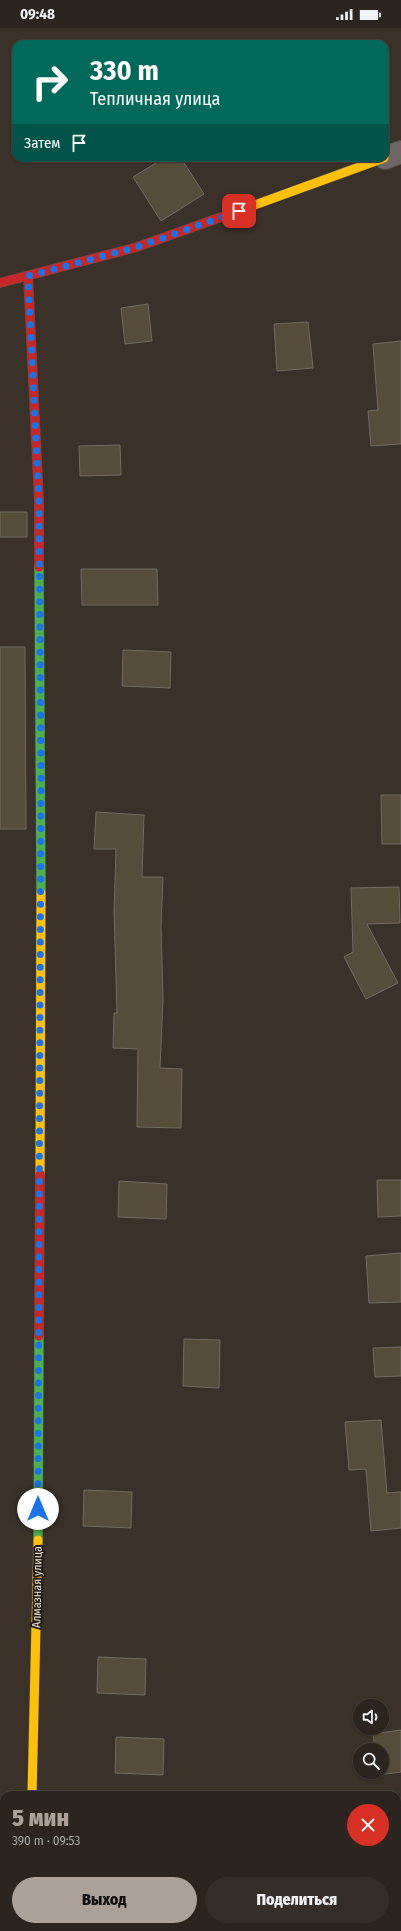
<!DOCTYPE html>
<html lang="ru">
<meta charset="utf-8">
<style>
body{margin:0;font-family:"Fira Sans Condensed",sans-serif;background:#342d28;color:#f1f3f6;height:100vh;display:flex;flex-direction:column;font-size:15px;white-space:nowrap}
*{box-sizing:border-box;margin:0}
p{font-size:13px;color:#a6a5a4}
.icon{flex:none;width:22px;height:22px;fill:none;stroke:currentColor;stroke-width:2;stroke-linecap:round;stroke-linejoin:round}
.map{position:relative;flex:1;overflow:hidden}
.sheet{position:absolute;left:0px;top:1763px;width:401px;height:140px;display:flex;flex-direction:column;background:#2c251f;border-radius:12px 12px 0 0;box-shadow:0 1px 3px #0004,0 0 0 1px #48423d}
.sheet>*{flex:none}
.banner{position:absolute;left:12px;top:12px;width:377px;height:122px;border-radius:12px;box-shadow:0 1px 3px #0004,0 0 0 1px #48423d;background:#00695c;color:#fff;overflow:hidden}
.buttons{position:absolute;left:353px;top:1671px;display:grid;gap:8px}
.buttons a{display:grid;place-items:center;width:36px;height:36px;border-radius:50%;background:#2c251f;box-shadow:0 1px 3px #0004,0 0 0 1px #48423d;font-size:20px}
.pin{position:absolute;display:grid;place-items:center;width:34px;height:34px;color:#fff;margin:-17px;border-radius:8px;box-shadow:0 2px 6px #0006}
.me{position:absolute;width:44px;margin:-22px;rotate:0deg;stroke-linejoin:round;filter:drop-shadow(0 0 3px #0008)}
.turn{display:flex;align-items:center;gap:14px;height:84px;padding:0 12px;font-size:18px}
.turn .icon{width:52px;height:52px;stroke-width:2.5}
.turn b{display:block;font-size:28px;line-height:34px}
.then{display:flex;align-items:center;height:38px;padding:0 12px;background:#0003;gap:8px;font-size:15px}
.round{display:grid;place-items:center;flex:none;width:42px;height:42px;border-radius:21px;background:#342d28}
.overview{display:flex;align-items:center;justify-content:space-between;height:68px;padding:0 12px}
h1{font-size:24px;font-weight:800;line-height:30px;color:#aca199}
.primary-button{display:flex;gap:8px;margin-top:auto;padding:8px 12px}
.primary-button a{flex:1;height:46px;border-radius:24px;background:#aca199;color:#111;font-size:16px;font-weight:800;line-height:46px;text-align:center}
.primary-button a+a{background:#342d28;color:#f1f3f6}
.status{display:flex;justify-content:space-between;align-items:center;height:28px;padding:0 20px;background:#2c251f;direction:ltr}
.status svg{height:11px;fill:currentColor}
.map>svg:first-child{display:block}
.building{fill:#554c39;stroke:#716c64}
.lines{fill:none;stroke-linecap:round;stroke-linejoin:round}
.street-casing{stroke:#544d46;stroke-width:24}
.fast-casing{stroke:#544d46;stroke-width:10}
.slow-casing{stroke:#544d46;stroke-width:10}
.jam-casing{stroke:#544d46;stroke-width:10}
.street{stroke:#6d6866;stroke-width:22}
.fast{stroke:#4caf50;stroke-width:9}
.slow{stroke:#ffc107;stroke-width:9}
.jam{stroke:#c62828;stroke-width:9}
.route{stroke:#1a73e8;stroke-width:7;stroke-dasharray:0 12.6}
.labels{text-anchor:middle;stroke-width:4;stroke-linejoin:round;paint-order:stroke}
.street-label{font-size:12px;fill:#eaded6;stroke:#211a14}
</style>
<div class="status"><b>09:48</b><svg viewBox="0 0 49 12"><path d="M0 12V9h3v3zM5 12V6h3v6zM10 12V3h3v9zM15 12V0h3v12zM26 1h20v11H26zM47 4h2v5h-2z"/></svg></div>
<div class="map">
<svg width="401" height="1903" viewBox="0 0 401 1903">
<rect width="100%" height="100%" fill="#3a3129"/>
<path class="building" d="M164 130H181L204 166 161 193 133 149Z
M148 276 152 313 125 316 121 280Z
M308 294 313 340 277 343 274 296Z
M401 313V416L371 418 368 383 378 382 373 316Z
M120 417 121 447 80 448 79 418Z
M0 484H27V509H0Z
M81 541H157L158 577H82Z
M0 619H25L26 801H0Z
M123 622 171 624 170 660 122 658Z
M381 767H401V816H382Z
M96 784 144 787 142 849H163L161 898 163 971 160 1040 182 1041 181 1100 137 1099 138 1021 113 1020 114 985H117L114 883 116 821H94Z
M399 859 400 895 367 896 398 955 366 971 344 929 353 924 351 860Z
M377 1152H401V1188L378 1189Z
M119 1153 167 1156 166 1191 118 1189Z
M401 1225V1274L369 1275 366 1228Z
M184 1311 220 1312 219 1360 183 1358Z
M401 1319V1348L375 1349 373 1320Z
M381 1392 387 1465 401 1464V1500L371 1503 366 1441 349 1442 345 1394Z
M84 1462 132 1464 131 1500 83 1498Z
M98 1629 146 1631 145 1667 97 1665Z
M401 1702V1744L378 1747 377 1744H382V1722H375L373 1706Z
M116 1709 164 1711 163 1747 115 1745Z"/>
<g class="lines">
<defs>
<path id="street" d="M385 130 401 124
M28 1903V1899"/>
<path id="fast" d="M39 539 41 865
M38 1512 39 1308"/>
<path id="slow" d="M241 182 384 130
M40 1146 41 865
M32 1767 38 1512"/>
<path id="jam" d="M28 248 39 474V539
M0 255 137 219 241 182
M39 1308 40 1146"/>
</defs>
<use href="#street" class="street-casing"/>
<use href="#fast" class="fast-casing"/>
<use href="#slow" class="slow-casing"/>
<use href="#jam" class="jam-casing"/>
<use href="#street" class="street"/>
<use href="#fast" class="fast"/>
<use href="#slow" class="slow"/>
<use href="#jam" class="jam"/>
</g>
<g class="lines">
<path class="route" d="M38 1481 41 752 39 474 28 248 137 219 239 183"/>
</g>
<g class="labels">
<g class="street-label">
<text transform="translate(37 1559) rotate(-89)" y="4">Алмазная улица</text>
</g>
</g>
</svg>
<div class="buttons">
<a><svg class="icon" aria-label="sound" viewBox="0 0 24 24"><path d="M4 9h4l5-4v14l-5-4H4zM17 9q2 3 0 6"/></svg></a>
<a><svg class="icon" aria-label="search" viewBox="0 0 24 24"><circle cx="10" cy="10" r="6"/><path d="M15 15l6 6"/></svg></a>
</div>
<div class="pin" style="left:239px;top:183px;background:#d93025"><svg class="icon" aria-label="arrive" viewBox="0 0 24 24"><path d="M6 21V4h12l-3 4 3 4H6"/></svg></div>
<svg class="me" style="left:38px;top:1481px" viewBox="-20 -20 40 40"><circle r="19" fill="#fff"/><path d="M0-13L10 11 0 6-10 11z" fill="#1a73e8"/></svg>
<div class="banner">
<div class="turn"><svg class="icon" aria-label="right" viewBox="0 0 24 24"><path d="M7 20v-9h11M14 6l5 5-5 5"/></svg><div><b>330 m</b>Тепличная улица</div></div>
<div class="then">Затем<svg class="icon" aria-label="arrive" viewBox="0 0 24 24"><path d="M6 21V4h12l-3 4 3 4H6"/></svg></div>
</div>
<section class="sheet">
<div class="overview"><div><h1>5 мин</h1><p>390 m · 09:53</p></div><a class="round" style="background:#d93025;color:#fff"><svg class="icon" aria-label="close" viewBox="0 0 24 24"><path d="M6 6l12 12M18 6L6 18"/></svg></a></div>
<div class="primary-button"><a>Выход</a><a>Поделиться</a></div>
</section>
</div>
